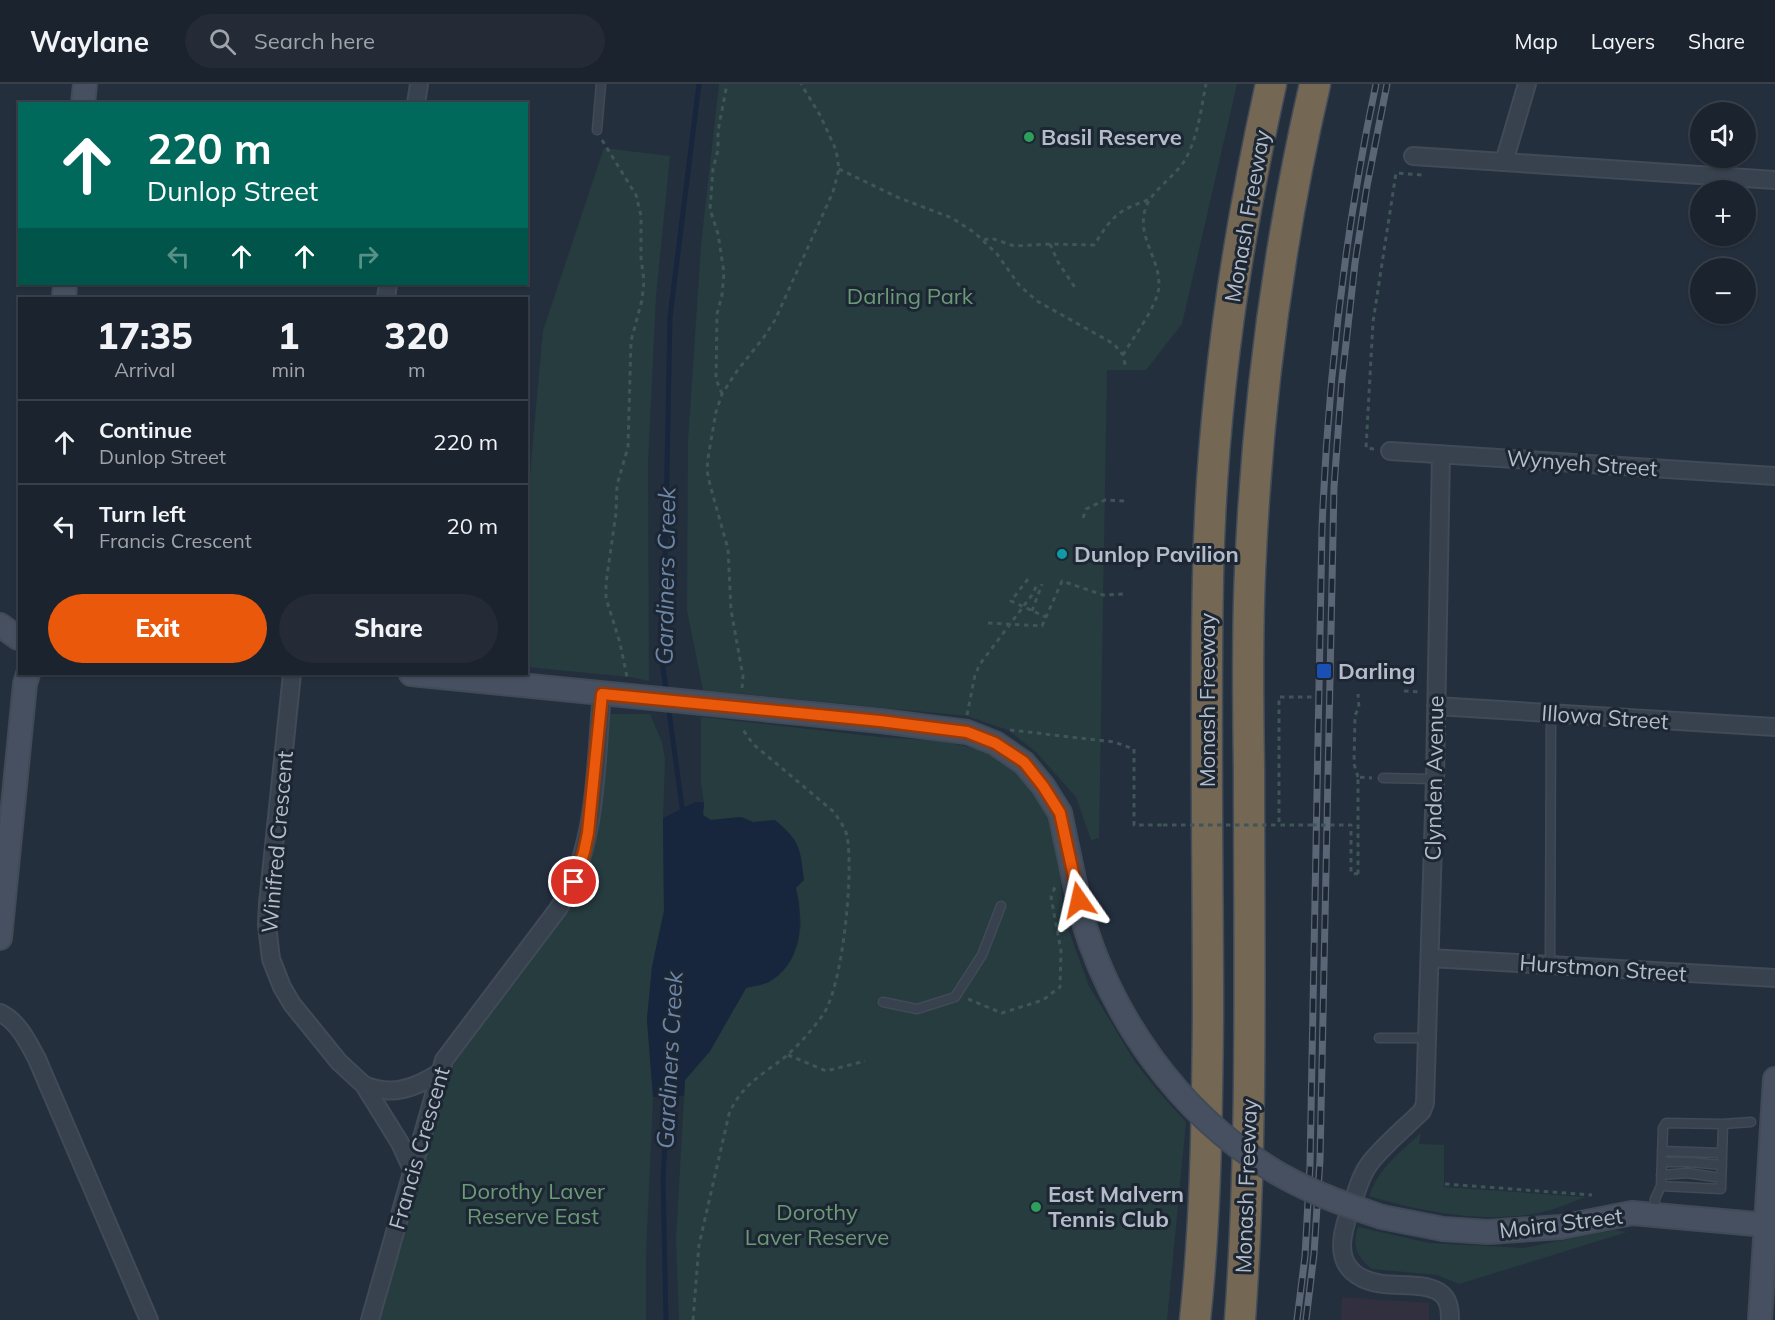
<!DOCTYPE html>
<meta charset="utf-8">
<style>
body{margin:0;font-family:Mulish,sans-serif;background:#242b36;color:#f1f3f6;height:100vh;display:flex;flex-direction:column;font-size:22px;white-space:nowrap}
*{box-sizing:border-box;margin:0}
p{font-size:20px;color:#a0a4aa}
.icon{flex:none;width:33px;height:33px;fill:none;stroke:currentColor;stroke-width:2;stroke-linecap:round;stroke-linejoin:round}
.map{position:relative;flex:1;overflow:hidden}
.drawer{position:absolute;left:18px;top:213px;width:510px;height:378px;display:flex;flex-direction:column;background:#1b232e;border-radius:0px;box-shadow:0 2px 4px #0004,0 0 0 2px #39404a}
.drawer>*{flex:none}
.hud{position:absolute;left:18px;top:18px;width:510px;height:183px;border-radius:0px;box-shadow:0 2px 4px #0004,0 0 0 2px #39404a;background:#00695c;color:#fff;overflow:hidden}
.controls{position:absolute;left:1690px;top:18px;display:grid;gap:12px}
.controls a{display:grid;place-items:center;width:66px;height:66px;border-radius:50%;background:#1b232e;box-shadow:0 2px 4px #0004,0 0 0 2px #39404a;font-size:30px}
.pin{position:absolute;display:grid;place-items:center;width:51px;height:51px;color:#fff;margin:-26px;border:3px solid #fff;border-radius:50%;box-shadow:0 2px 6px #0007}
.me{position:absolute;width:66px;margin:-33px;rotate:349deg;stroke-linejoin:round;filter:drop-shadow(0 0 4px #0008)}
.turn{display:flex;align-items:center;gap:21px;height:126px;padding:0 30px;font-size:27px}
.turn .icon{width:78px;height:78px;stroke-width:2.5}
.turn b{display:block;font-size:42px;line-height:51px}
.lanes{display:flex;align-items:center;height:57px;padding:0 30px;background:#0003;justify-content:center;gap:30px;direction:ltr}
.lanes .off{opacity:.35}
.eta{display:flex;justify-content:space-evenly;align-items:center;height:102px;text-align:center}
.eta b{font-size:36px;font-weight:800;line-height:42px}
.primary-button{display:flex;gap:12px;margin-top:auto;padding:12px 30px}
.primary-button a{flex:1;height:69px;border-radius:36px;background:#ea580c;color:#fff;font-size:24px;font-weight:800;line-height:69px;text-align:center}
.primary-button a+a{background:#242b36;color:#f1f3f6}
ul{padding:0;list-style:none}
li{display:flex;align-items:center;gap:18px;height:84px;padding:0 30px;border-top:2px solid #39404a}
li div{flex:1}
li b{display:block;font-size:22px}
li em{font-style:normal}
header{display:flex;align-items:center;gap:36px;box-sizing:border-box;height:84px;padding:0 30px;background:#1b232e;border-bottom:2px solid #39404a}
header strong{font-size:28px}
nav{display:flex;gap:33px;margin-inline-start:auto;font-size:21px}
.search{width:420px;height:54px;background:#242b36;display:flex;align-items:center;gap:15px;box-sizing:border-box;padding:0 21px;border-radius:33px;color:#a0a4aa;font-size:22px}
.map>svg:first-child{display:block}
.medical{fill:#32303f}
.green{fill:#263c3f}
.water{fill:#17263c}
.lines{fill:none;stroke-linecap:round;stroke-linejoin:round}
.stream{stroke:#17263c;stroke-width:5}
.lane-casing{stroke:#414a57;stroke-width:11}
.street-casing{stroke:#414a57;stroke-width:20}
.secondary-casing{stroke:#414a57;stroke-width:26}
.highway-casing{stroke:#434c59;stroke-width:33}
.path{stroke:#3f5557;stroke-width:3;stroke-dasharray:4.5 4.5;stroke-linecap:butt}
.lane{stroke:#38414e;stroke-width:8}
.street{stroke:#38414e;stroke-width:16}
.secondary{stroke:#465061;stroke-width:22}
.highway{stroke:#746855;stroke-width:30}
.rail-casing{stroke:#5a6575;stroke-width:7}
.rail{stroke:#1d2633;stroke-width:4.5;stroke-dasharray:14;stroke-linecap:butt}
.secondary-bridge-casing{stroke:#414a57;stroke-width:26;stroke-linecap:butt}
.path-bridge{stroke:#3f5557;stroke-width:3;stroke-dasharray:4.5 4.5;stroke-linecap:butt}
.secondary-bridge{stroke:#465061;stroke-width:22}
.route-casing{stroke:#983908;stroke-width:15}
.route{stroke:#ea580c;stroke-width:10}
.leisure-dot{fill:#2e9e5b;stroke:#1d2633;stroke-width:2}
.culture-dot{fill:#0f9aa8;stroke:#1d2633;stroke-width:2}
.transit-dot{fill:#1a4fb4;stroke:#1d2633;stroke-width:2}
.labels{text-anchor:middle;stroke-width:6;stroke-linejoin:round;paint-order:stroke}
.poi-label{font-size:22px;font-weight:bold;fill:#b4bcc9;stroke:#1d2633;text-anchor:start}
.street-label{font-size:22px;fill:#b4bcc9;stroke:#1d2633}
.park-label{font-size:22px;fill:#6b9a76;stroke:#1d2633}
.water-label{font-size:24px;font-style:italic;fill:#6d86a8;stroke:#1d2633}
</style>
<header>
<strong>Waylane</strong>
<div class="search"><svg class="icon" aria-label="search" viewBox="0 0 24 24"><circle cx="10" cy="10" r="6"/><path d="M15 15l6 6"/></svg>Search here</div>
<nav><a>Map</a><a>Layers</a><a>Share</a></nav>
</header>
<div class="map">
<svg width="1775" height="1236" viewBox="0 0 1775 1236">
<rect width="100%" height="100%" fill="#242f3e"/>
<path class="medical" d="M1342 1213 1429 1219V1236H1341Z"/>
<path class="green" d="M719 0H1237L1182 240 1146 286H1107L1099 754 1091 756 1076 713 1036 668 1008 646 967 632 703 606 687 527 688 357 701 161Z
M604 64 670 72 656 212 648 379 649 597 630 593 527 583V422L543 247Z
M610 630H650L662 658 665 675 663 734 664 827 652 883 647 935 653 1013 646 1170V1236H380L451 982 568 826 587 789 597 750Z
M701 633 879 653 942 657 982 666 1009 682 1033 707 1048 733 1060 790 1064 834 1089 902 1135 978 1157 1006 1186 1038 1167 1236H679L676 1155 685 996 710 967 746 904 769 898 798 860 801 841 799 816 775 736 753 738 741 733 711 736 703 731 704 718 701 700Z
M1421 1049 1419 1060 1444 1061V1103L1585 1113C1568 1120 1551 1127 1533 1130 1482 1139 1418 1127 1369 1112 1379 1084 1400 1068 1421 1049Z
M1358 1143 1429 1159 1524 1164 1614 1146 1627 1148 1459 1200 1437 1191 1372 1185C1356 1173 1352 1161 1358 1143Z"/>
<path class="water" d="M695 718H704L703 731 711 736 741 733 753 738 775 736C801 758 800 764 804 796L796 804C803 837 803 879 769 898 763 901 753 902 746 904L710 967 685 996 684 1012 653 1013 647 935 652 883 664 827 663 734Z"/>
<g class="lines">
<path class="stream" d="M667 611 663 585 670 233 699 0
M668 620 683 730
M666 1236 663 1094 668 1006"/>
<defs>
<path id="lane" d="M597 46 601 0
M1383 694 1435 695
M1550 880 1551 630
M883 918 917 925 955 913 982 871 1001 822
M1379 954H1428
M1662 1067 1722 1069
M1662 1078H1688L1722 1081
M1661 1091 1687 1089 1721 1094
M1661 1102 1721 1105 1723 1040
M1654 1131 1655 1115 1661 1102 1663 1044 1666 1039 1723 1040 1751 1038"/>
<path id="street" d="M416 20 419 0
M1413 72 1775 96
M1504 78 1527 0
M386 214 388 200
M1390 367 1775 392
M1441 370 1435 695 1425 1019 1422 1027C1405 1044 1385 1060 1370 1079 1361 1090 1358 1104 1353 1117 1344 1143 1330 1178 1362 1194 1385 1206 1419 1196 1439 1208 1449 1214 1450 1225 1450 1236
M292 590 268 819 267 841 271 875 282 903 292 920 339 978 364 1001 400 1059 412 1085
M1436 622 1775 643
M1430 874 1775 894
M0 929C18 937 28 958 37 975L149 1236
M364 1001C392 1013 415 1004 439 989
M370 1236 444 976 558 825C598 764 595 681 602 610"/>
<path id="secondary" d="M83 20 85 0
M64 214 65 200
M0 541 18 554
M411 590 881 637 967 648 995 659 1024 679 1043 702 1060 729 1082 833
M0 854 25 600 28 590
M1382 1133 1443 1145 1488 1148 1561 1143 1632 1129 1767 1141
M1760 1236 1775 995"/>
<path id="highway" d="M1195 1236C1206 1135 1207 1032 1208 931 1208 785 1205 640 1208 494 1211 328 1235 162 1271 0
M1240 1236C1253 1054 1249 870 1249 687 1248 621 1247 554 1250 488 1257 323 1278 160 1315 0"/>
</defs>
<use href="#lane" class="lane-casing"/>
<use href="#street" class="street-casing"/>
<use href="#secondary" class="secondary-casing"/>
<use href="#highway" class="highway-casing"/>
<path class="path" d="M602 56 636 111 641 132V174L644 197 642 216 631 257 628 363 617 401 616 429 606 499V514L620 559 627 593
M839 85 897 113 952 134 975 149 997 170 1019 201 1037 217 1114 260 1123 271 1126 285
M984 156 991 154 1014 162 1050 160 1094 161C1112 133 1116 127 1148 116
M1050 160 1058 178 1076 205
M1123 271C1133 253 1158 222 1159 202 1160 175 1137 153 1145 126 1150 107 1175 93 1185 76 1198 53 1201 25 1206 0
M722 310 716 295 717 230 722 211 724 189 718 150 710 125 713 85 718 66V47L727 0
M1374 365 1366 364 1373 238 1396 89 1423 91
M1083 434 1086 425 1105 416 1126 417
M1028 495 1011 517 1046 533
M1032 527 1042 500
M988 539 1042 542 1062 497 1103 511 1125 510
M742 604 743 592 731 526 728 465 710 401 707 386 708 374 716 328 722 310 737 287 764 253 775 236 833 108 839 85 836 66 820 31 801 0
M1404 607 1422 608
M967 631 975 591 980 580 1032 511 1038 499
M1010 646 1114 658 1134 665V741H1163
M1358 693 1354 680 1355 631 1359 624 1358 610
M1312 741H1279V613H1315
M1358 790V693L1372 694
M968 915 1002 929 1043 916 1060 903 1061 867 1051 813 1055 803
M788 971 826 987 865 977
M1445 1100 1592 1111
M693 1236 699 1161 729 1030C742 1000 761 992 785 973 799 961 812 946 822 932 843 905 854 786 847 752 845 743 839 736 834 728L753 660 741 643"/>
<use href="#lane" class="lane"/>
<use href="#street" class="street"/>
<use href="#secondary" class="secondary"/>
<use href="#highway" class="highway"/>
<defs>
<path id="rail" d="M1297 1236 1305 1172 1310 1082 1322 444C1328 294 1345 146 1376 0
M1306 1236 1314 1170 1320 1076 1334 403 1342 295 1355 179 1367 102 1387 0"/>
</defs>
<use href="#rail" class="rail-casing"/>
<use href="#rail" class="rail"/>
<defs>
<path id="secondary-bridge" d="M1082 833C1112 934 1178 1028 1269 1084 1304 1106 1343 1120 1382 1133"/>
</defs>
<use href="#secondary-bridge" class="secondary-bridge-casing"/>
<path class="path-bridge" d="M1163 741H1279
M1312 741H1351V789L1358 790"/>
<use href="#secondary-bridge" class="secondary-bridge"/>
</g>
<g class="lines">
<defs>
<path id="route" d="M574 798 584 768 588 749 602 610 880 637 967 648 995 659 1024 678 1043 702 1060 729 1079 816"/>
</defs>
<use href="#route" class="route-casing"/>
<use href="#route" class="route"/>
</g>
<g class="leisure-dot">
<circle cx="1029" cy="53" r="6"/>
<circle cx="1036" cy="1123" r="6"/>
</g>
<circle class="culture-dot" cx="1062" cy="470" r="6"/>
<rect class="transit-dot" x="1316" y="579" width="16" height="16" rx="3"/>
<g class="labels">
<g class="poi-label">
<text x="1041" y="61">Basil Reserve</text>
<text x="1074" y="478">Dunlop Pavilion</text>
<text x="1338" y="595">Darling</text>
<text x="1048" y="1118">East Malvern<tspan x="1048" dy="25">Tennis Club</tspan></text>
</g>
<g class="street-label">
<text transform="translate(1247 132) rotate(-80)" y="8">Monash Freeway</text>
<text transform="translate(1582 379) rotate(4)" y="8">Wynyeh Street</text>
<text transform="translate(1207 616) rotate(-90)" y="8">Monash Freeway</text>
<text transform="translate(1605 633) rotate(4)" y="8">Illowa Street</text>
<text transform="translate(1434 694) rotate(-89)" y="8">Clynden Avenue</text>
<text transform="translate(277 758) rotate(-85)" y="8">Winifred Crescent</text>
<text transform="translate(1603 884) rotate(4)" y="8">Hurstmon Street</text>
<text transform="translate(419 1064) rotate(-74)" y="8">Francis Crescent</text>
<text transform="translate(1246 1102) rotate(-88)" y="8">Monash Freeway</text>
<text transform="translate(1561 1139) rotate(-7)" y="8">Moira Street</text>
</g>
<g class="park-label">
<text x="910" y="220">Darling Park</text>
<text x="533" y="1115">Dorothy Laver<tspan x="533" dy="25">Reserve East</tspan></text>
<text x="817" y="1136">Dorothy<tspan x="817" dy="25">Laver Reserve</tspan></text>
</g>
<g class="water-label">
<text transform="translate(666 492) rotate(-89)" y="8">Gardiners Creek</text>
<text transform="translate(670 976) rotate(-87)" y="8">Gardiners Creek</text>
</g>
</g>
</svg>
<div class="controls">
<a><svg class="icon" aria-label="sound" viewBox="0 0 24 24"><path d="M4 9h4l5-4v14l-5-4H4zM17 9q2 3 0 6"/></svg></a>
<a>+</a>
<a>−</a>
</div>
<div class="pin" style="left:574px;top:798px;background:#d93025"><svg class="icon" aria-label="arrive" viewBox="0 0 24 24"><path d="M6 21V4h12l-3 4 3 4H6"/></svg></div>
<svg class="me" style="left:1079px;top:816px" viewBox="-20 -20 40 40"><path d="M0-17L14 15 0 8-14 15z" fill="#ea580c" stroke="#fff" stroke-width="4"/></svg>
<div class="hud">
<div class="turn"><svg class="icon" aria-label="ahead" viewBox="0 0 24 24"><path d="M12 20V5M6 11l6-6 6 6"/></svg><div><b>220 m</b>Dunlop Street</div></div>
<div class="lanes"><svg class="icon off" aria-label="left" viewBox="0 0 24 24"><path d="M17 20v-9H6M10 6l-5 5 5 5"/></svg><svg class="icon" aria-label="ahead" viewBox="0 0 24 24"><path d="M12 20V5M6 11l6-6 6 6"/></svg><svg class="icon" aria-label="ahead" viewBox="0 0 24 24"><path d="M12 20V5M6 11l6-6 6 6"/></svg><svg class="icon off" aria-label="right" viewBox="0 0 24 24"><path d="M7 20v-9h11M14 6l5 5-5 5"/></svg></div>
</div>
<section class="drawer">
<div class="eta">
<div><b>17:35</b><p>Arrival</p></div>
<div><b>1</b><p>min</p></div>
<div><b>320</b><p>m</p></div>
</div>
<ul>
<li><svg class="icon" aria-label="ahead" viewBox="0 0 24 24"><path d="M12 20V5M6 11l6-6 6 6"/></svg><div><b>Continue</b><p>Dunlop Street</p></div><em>220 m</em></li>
<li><svg class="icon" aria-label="left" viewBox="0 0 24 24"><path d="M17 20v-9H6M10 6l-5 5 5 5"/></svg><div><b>Turn left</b><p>Francis Crescent</p></div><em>20 m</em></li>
</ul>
<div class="primary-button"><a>Exit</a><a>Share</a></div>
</section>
</div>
